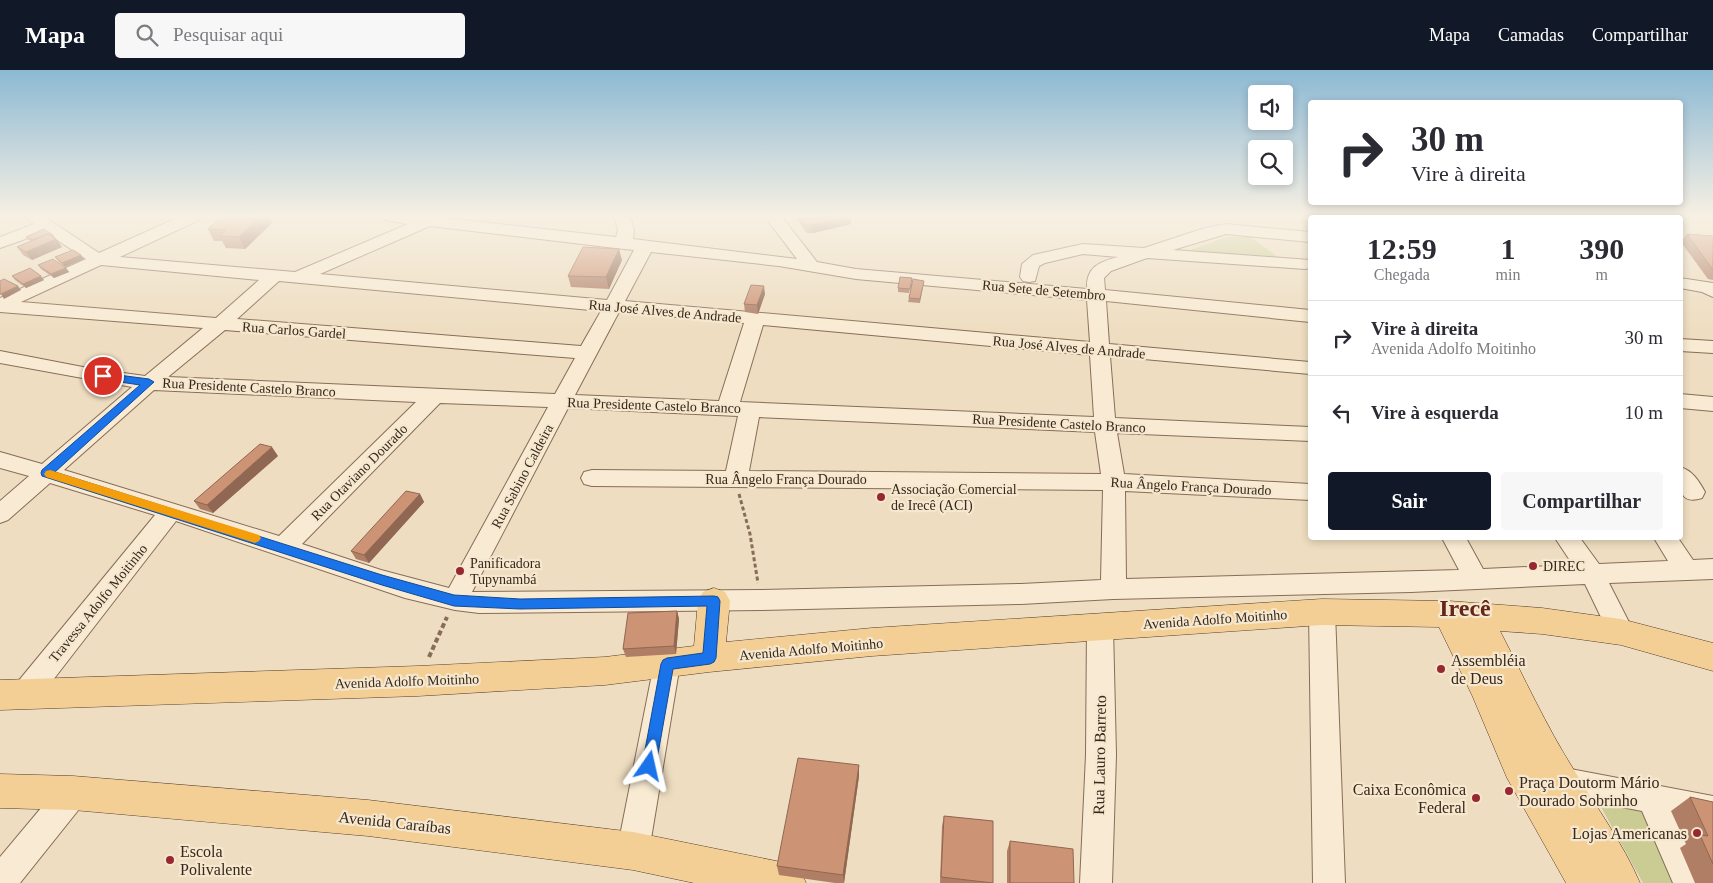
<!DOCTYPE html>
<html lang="pt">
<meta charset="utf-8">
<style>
body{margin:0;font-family:"Times New Roman",serif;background:#f7f7f7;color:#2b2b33;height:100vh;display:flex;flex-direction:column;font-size:19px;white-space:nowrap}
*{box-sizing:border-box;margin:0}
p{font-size:16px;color:#7c7c81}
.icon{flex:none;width:28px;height:28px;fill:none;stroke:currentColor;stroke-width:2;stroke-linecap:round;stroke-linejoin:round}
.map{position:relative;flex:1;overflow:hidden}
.drawer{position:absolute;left:1308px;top:145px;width:375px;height:325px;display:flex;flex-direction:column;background:#fff;border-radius:5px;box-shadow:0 2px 8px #0003}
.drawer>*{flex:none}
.top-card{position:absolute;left:1308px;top:30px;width:375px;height:105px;border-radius:5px;box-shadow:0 2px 8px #0003;background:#fff;color:#2b2b33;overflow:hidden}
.tools{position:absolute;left:1248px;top:15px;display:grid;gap:10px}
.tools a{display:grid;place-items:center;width:45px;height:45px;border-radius:5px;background:#fff;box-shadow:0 2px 8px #0003;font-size:25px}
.pin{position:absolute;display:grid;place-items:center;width:42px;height:42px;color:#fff;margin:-21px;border:2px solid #fff;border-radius:50%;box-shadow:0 1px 5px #0007}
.me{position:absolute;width:55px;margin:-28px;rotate:11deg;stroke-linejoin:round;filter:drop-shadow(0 0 4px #0008)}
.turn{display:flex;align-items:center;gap:18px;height:105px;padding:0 20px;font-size:22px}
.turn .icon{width:65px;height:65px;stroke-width:2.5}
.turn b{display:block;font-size:35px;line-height:42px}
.eta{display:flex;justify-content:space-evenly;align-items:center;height:85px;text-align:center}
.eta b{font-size:30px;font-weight:800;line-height:35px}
.action{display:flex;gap:10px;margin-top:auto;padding:10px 20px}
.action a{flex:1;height:58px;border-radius:5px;background:#111827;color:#fff;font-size:20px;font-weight:800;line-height:58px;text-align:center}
.action a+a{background:#f7f7f7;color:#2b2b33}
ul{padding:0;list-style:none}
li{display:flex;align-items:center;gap:15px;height:75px;padding:0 20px;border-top:1px solid #e1e1e2}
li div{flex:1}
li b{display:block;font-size:19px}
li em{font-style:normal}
header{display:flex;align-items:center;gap:30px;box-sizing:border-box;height:70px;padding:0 25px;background:#111827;color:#fff}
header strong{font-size:24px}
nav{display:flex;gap:28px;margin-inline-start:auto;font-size:18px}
.search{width:350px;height:45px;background:#f7f7f7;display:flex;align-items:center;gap:12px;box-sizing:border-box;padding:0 18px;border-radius:5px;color:#7c7c81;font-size:19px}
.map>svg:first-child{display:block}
.green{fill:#cacc94}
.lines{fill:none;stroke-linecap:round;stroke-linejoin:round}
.minor-casing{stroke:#876d58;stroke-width:2}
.major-casing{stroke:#553c2c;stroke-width:1}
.path-far1{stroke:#876d58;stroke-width:3;stroke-dasharray:4 2.5;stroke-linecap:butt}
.path{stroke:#876d58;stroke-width:4;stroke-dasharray:5 3;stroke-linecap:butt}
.minor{fill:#f9ebd3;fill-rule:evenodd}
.major{fill:#f3cf96;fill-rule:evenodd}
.wall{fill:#b07e65}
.shaded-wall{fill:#906752}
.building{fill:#cd9375;stroke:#906752}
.route{fill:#1a73e8;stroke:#114b97}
.slow{fill:#f59e0b}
.poi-dot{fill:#972730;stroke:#f6e8cf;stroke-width:2}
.labels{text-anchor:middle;stroke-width:4.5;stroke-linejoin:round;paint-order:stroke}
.street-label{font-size:14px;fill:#37271c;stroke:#f6e8cf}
.poi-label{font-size:14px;fill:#37271c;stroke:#f6e8cf;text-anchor:start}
.near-poi-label{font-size:16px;fill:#37271c;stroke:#f6e8cf;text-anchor:start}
.near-street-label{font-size:16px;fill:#37271c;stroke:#f6e8cf}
.town-label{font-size:24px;font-weight:bold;fill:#64251b;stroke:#f6e8cf}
</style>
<header>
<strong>Mapa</strong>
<div class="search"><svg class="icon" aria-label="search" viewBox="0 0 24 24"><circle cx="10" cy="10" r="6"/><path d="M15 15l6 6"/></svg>Pesquisar aqui</div>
<nav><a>Mapa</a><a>Camadas</a><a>Compartilhar</a></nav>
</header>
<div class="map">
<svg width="1713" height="813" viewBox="0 0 1713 813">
<rect width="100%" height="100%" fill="#eeddc0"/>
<path class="green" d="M1227 167H1250L1281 189 1182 183Z
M1595 726 1648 737 1681 813H1643Z"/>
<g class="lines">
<defs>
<path id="minor" d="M26 147H45L99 183 179 147H201L199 150 120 187 295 202 408 154 385 150 383 147H436L616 167 618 160 614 147H630L634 160 633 169 797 189 765 147H782L817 192 856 199 1087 219C1086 197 1099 192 1118 187L1083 184 1045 193 1039 196 1035 211 1029 212 1023 211 1020 207 1022 194 1033 185 1083 174 1144 178 1205 158 1226 154 1310 162V172L1226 164 1173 180 1310 190V198L1305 199 1147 188 1111 201 1104 208 1105 220 1310 240V252L1106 231 1109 274 1310 292V304L1110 286 1115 348 1310 357V371L1117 363 1124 404 1310 414V430L1125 421 1126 509 1459 500 1442 468H1466L1483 499 1573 495 1555 468H1580L1599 494 1668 491 1654 468H1678L1693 490 1713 489V509L1609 513 1634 562 1630 570 1621 573 1612 570 1585 514 1411 522 1113 529 1021 534 761 540 479 543 455 540 405 528 176 451 36 632 26 635 16 632 12 623 16 614 155 445 50 413 8 450 0 453V431L29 406 0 398V382L42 394 132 317 0 293V281L88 298 145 306 203 258 0 242V228L86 189 45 162 0 178V167L34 154ZM430 156 624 179 634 180 607 230 320 204ZM651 182 779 196 856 209 1087 230 1090 272 625 231ZM101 195 259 210 216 248 21 232ZM279 211 601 241 581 276 237 249ZM619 242 744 253 719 331 575 325ZM763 255 1090 285 1094 347 740 332ZM225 260 575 288 555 324 168 307ZM154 320 416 332 279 466 64 400ZM440 333 548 337 449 518 381 500 302 474ZM568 338 738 346 726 401 592 400 584 402 581 408 584 414 592 416 1103 420 1101 510 1021 514 761 520 472 522ZM759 347 1095 362 1101 404 749 401Z
M1466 147H1482V148H1466Z
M1680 208 1713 213V227L1702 222 1680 218Z
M1680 269 1713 271V283L1680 281Z
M1680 324 1713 327V341L1680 338Z
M1680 397C1692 400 1699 411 1705 422L1702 428C1677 436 1680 414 1680 397Z
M1322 531 1331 535 1335 542 1345 813H1313L1309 542 1313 535Z
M1100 546 1109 549 1113 557 1116 685 1112 813H1080L1086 685 1087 557 1091 549Z
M667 582 677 586 680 594 649 781 644 792 633 797 622 792 617 781 654 594 657 586Z
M1560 697 1713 726V756L1676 748 1705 813H1673L1642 741 1560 725 1550 721 1545 711 1550 701Z
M73 709 84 713 88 723 84 733 20 813H0V787L62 713Z"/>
<path id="major" d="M714 518 725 522 730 531 726 572 872 558 1322 529 1449 531 1542 538 1621 549 1713 573V601L1621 575 1542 564 1500 561C1524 607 1546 656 1574 700 1596 737 1623 773 1640 813H1566L1507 708 1472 625 1439 557 1322 555 872 586 709 602 605 615 418 626 0 640V610L418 596 605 587 694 576 698 531 703 522Z
M0 704 73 706 368 730 633 762 786 793 800 799 806 813H694L633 800 368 766 73 740 0 738Z"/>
</defs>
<use href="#minor" class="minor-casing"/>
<use href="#major" class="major-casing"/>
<path class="path-far1" d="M739 424 750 464 758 513"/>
<path class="path" d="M429 587 447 547"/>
<use href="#minor" class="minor"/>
<use href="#major" class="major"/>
</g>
<path class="wall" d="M795 147H851V154L813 163H807L802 157V155H801Z
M272 153 245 179 226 178 222 171H214L208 159Z
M1687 164 1713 166V210L1708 209 1681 172Z
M53 165 62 177 32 190 23 185 17 177 30 171 26 167Z
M55 187 84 189 65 197 58 191Z
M622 190 609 219 571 217 568 206Z
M38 195 66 198 69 202 54 208 41 199Z
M12 206 44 210 26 218 15 210Z
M912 208 909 223 898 222V218Z
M924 211 920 233 908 232 909 228Z
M765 224 758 244 745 242 744 234Z
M278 386 213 443 200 439 194 431Z
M420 424 424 432 369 493 356 489 351 481Z
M677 541 679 549 676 584 626 587 623 579Z
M859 695V706L844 813H835L779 805 777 796Z
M1690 727 1713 732V813H1695L1680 778 1686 774 1671 741Z
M944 746 993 751V813H940L942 756Z
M1010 771 1074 813H1007V781Z"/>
<path class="shaded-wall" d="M260 147H269L272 153 245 179 239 167Z
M801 147H836L801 149 802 155H801Z
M848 147H851V154L813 163 812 155Z
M53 165 62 177 32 190 26 182Z
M619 179 622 190 609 219 606 207Z
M81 185 84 189 65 197 62 193Z
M66 198 69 202 54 208 51 204Z
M41 206 44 210 26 218 23 214Z
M18 216 21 220 4 229 1 224Z
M764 216 765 224 758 244 757 235Z
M272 377 278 386 213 443 207 435Z
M420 424 424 432 369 493 364 485Z
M677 541 679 549 676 584 674 576Z
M859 695V706L844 813 843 805Z"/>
<path class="building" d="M221 147H260L239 167 220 166 226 160 208 159Z
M810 147H848L812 155H806L801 149Z
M44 159 53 165 52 166 48 164 32 170 26 167Z
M48 164 56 169 26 182 17 177Z
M1687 164 1713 166V200Z
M583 177 619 179 606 207 568 206Z
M73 180 81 185 62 193 55 187Z
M53 189 66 198 51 204 38 195Z
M30 198 41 206 23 214 12 206Z
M900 207 912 208 910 219 898 218Z
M4 209 18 216 1 224H0V211Z
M913 209 924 211 920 229 909 228Z
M751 215 764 216 757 235 744 234Z
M260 374 272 377 207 435 194 431Z
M406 421 420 424 364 485 351 481Z
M677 541 674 576 623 579 628 543Z
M798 688 859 695 843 805 777 796Z
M1690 727 1713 732V794L1700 765 1708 766Z
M944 746 993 751V813L941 807Z
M1010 771 1073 779 1074 813H1010Z"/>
<linearGradient id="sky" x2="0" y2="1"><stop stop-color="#8cb9d4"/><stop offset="0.56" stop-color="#f7f0e3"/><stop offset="1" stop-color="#f7f0e3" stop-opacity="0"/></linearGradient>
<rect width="1713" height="261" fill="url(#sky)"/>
<path class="route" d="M103 303 149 309 154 312 55 402 382 505 454 525 520 529 714 526 718 527 720 531 716 588 714 592 710 594 673 599 655 701 649 703 644 701 642 696 661 594 663 590 667 588 703 583 707 536 520 539 454 536 382 515 42 406 41 403 42 400 140 315 100 309 98 306Z"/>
<path class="slow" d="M50 400 259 465 261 468 259 471 255 473 46 407 44 404 46 401Z"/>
<g class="poi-dot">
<circle cx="881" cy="427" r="5"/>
<circle cx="1533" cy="496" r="5"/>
<circle cx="460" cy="501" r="5"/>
<circle cx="1441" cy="599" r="5"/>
<circle cx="1509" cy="721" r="5"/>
<circle cx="1476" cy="728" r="5"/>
<circle cx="1697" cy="763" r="5"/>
<circle cx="170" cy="790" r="5"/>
</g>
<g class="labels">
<g class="street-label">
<text transform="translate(1044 220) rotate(5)" y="5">Rua Sete de Setembro</text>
<text transform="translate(665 241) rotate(5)" y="5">Rua José Alves de Andrade</text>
<text transform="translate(294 260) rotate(4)" y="5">Rua Carlos Gardel</text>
<text transform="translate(1069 277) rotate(5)" y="5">Rua José Alves de Andrade</text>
<text transform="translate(249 317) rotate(3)" y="5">Rua Presidente Castelo Branco</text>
<text transform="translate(654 335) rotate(2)" y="5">Rua Presidente Castelo Branco</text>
<text transform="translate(1059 353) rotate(3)" y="5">Rua Presidente Castelo Branco</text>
<text transform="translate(359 402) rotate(-45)" y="5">Rua Otaviano Dourado</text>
<text transform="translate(522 406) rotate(-62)" y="5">Rua Sabino Caldeira</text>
<text x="786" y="414">Rua Ângelo França Dourado</text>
<text transform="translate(1191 416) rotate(3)" y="5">Rua Ângelo França Dourado</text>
<text transform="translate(98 533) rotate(-51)" y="5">Travessa Adolfo Moitinho</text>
<text transform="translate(1215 549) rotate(-4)" y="5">Avenida Adolfo Moitinho</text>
<text transform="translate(811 579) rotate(-5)" y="5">Avenida Adolfo Moitinho</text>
<text transform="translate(407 611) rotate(-2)" y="5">Avenida Adolfo Moitinho</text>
</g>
<g class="poi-label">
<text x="891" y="424">Associação Comercial<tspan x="891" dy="16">de Irecê (ACI)</tspan></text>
<text x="470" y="498">Panificadora<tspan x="470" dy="16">Tupynambá</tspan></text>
<text x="1543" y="501">DIREC</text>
</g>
<g class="near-poi-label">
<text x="1451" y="596">Assembléia<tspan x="1451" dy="18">de Deus</tspan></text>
<text x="1519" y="718">Praça Doutorm Mário<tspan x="1519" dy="18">Dourado Sobrinho</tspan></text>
<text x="1466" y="725" text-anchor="end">Caixa Econômica<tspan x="1466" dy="18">Federal</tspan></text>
<text x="1687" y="769" text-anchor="end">Lojas Americanas</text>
<text x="180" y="787">Escola<tspan x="180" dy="18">Polivalente</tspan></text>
</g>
<g class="near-street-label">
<text transform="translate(1099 685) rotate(-89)" y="6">Rua Lauro Barreto</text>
<text transform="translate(395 752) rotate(6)" y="6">Avenida Caraíbas</text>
</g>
<g class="town-label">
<text x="1465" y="546">Irecê</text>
</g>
</g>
</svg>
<div class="tools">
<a><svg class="icon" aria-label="sound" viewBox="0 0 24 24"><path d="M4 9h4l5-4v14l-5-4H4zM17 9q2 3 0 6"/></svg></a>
<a><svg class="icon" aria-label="search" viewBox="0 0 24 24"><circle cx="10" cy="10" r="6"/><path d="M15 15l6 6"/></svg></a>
</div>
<div class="pin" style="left:103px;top:306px;background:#d93025"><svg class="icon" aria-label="arrive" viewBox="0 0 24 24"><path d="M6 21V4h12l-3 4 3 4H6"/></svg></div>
<svg class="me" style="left:649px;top:696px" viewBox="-20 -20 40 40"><path d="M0-17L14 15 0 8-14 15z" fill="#1a73e8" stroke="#fff" stroke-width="4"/></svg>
<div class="top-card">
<div class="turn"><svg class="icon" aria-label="right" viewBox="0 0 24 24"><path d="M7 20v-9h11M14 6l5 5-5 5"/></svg><div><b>30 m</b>Vire à direita</div></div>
</div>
<section class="drawer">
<div class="eta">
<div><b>12:59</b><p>Chegada</p></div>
<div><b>1</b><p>min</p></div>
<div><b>390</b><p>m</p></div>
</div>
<ul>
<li><svg class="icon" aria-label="right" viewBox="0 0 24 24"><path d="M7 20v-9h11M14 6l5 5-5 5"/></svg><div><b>Vire à direita</b><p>Avenida Adolfo Moitinho</p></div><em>30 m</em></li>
<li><svg class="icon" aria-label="left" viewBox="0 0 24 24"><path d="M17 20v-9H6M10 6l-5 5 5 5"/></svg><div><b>Vire à esquerda</b></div><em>10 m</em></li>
</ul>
<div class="action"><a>Sair</a><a>Compartilhar</a></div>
</section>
</div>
